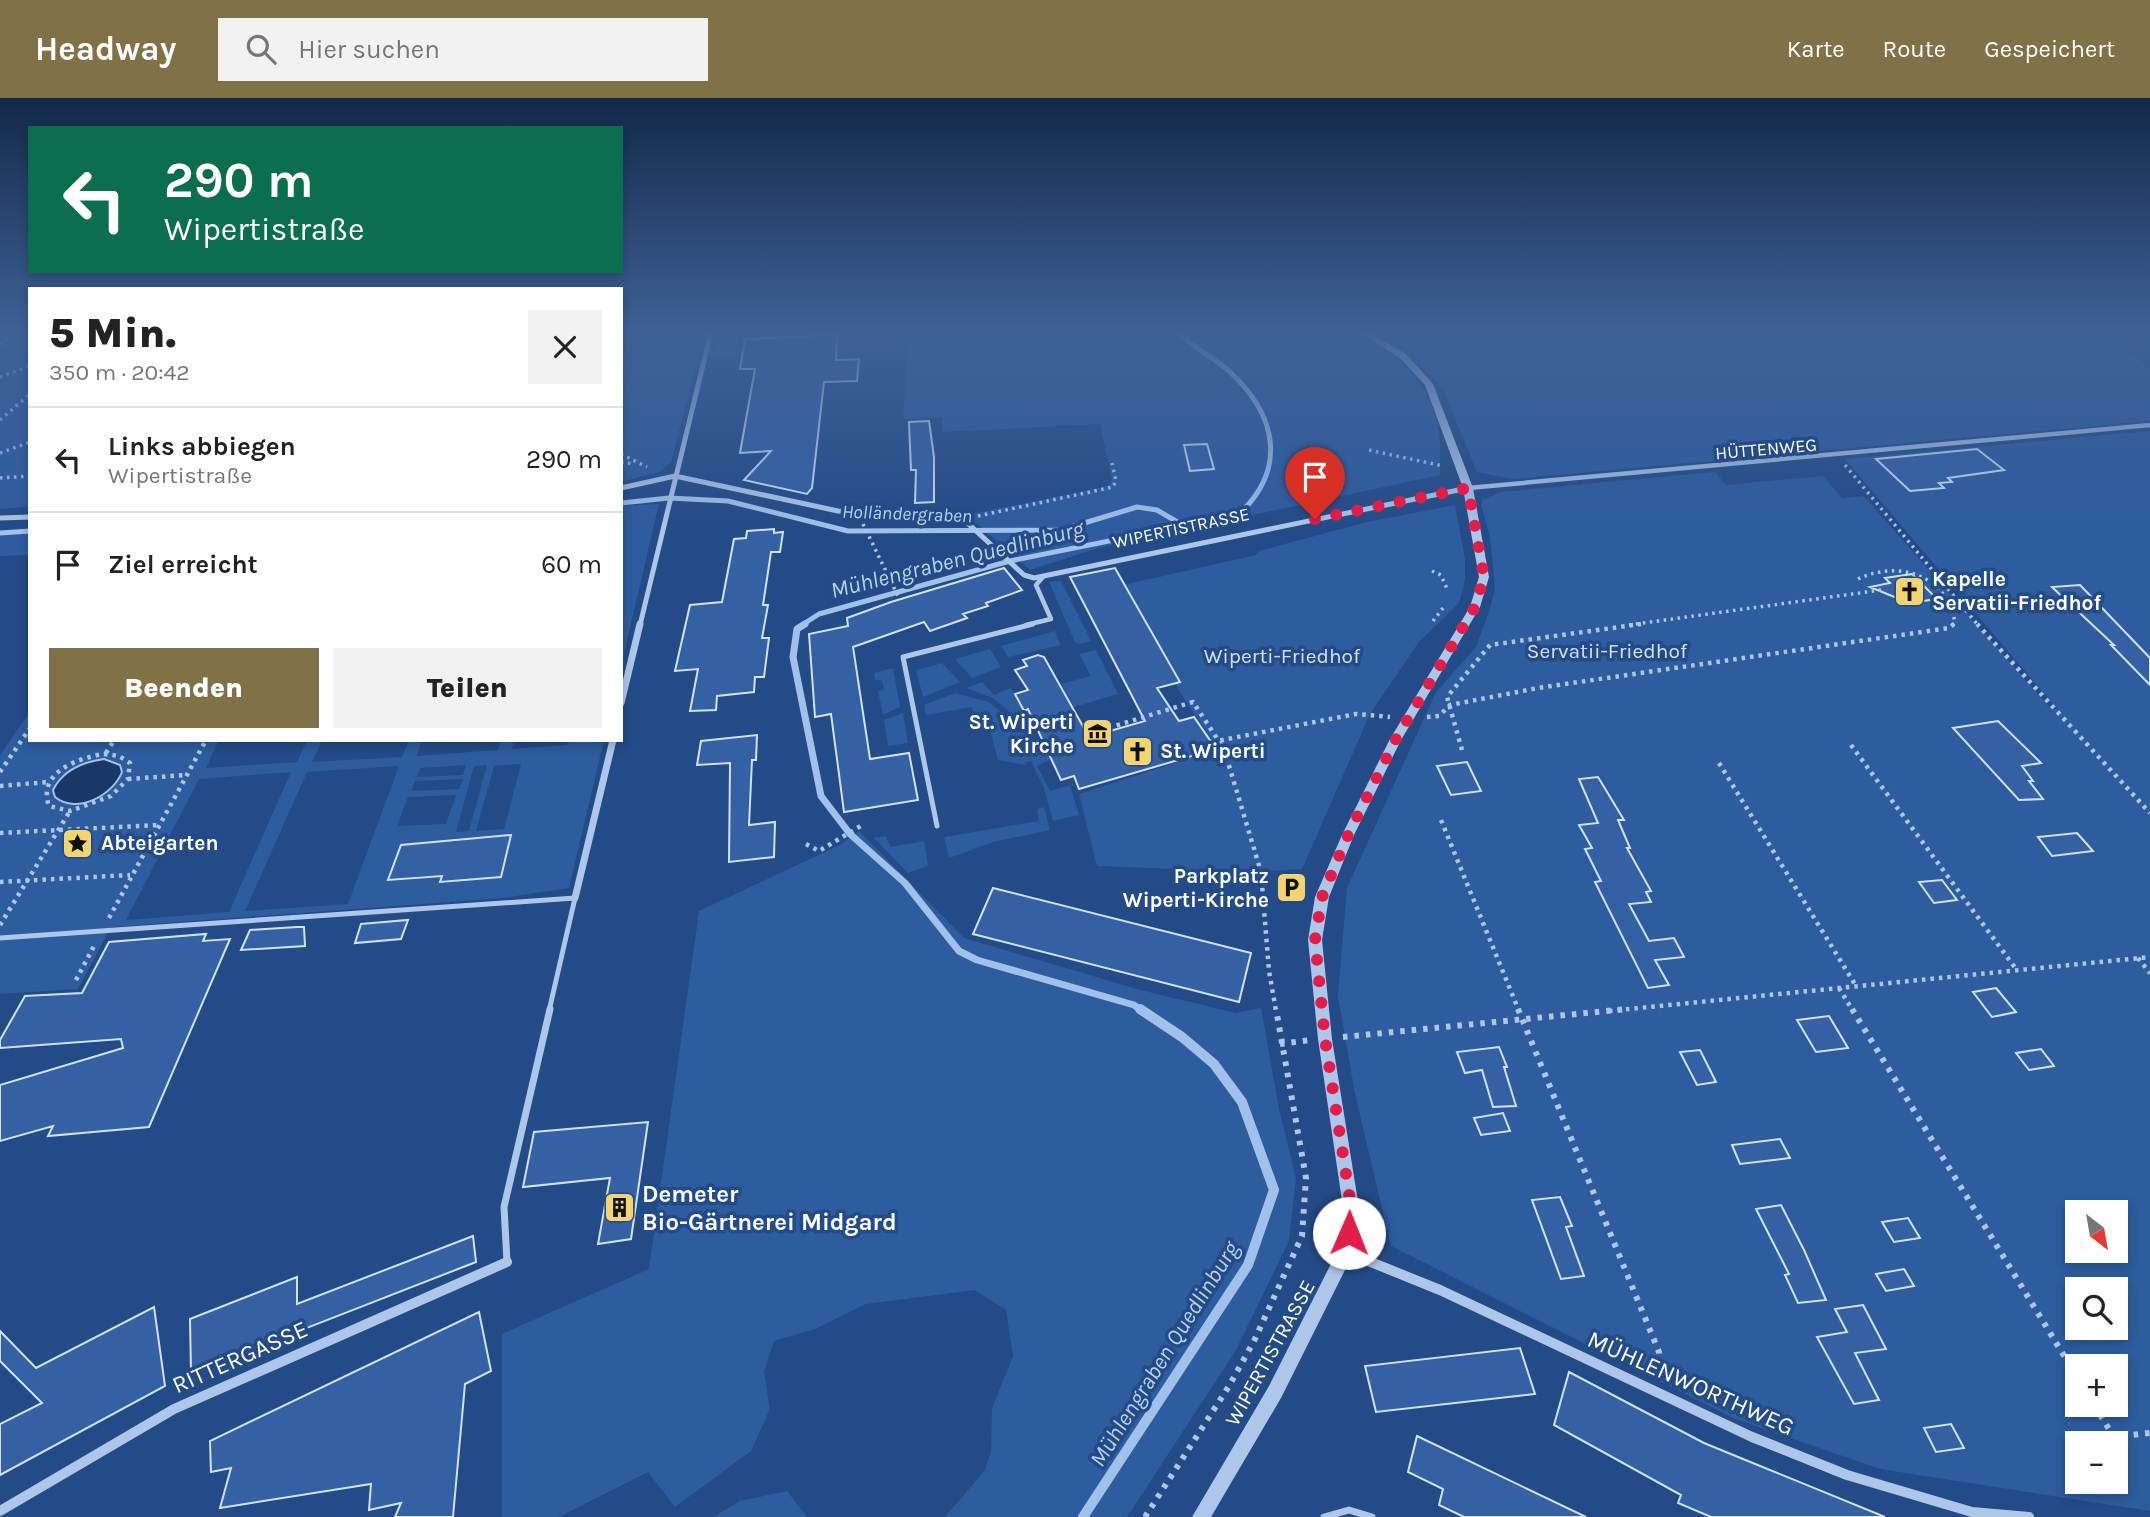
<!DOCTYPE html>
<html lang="de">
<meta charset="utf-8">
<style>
body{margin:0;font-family:Karla,sans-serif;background:#f2f2f2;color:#222;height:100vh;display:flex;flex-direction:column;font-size:26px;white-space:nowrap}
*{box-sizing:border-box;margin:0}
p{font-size:23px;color:#767676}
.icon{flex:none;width:38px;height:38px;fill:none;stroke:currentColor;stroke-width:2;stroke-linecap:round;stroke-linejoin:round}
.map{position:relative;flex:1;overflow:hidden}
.sheet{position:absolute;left:28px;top:189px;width:595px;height:455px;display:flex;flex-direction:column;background:#fff;border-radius:0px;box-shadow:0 4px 10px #0003}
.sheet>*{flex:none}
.hud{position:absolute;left:28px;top:28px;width:595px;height:147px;border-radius:0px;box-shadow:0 4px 10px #0003;background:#0b6e4f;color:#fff;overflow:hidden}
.needle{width:46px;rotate:149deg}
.controls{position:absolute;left:2065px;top:1102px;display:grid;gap:14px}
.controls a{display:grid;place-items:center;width:63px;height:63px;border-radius:0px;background:#fff;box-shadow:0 4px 10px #0003;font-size:35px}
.pin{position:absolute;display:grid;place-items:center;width:60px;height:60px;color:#fff;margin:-72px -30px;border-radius:50% 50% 50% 0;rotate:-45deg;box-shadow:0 0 7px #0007}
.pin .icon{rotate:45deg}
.me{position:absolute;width:77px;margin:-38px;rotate:1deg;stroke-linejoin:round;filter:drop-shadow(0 0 5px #0008)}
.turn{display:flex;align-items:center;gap:24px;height:147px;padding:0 21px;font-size:32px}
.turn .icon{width:91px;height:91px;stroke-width:2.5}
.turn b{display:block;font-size:49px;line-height:60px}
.round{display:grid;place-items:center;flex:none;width:74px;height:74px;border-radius:0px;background:#f2f2f2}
.head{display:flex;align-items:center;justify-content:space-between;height:119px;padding:0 21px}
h1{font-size:42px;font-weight:800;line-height:52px}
.button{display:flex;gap:14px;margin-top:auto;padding:14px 21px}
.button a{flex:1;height:80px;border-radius:0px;background:#807246;color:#fff;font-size:28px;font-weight:800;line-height:80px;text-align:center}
.button a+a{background:#f2f2f2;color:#222}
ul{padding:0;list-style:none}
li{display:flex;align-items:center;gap:21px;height:105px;padding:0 21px;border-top:2px solid #e0e0e0}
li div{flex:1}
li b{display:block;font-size:26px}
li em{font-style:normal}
header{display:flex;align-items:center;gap:42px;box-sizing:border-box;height:98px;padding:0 35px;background:#807246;color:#fff}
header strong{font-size:33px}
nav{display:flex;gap:38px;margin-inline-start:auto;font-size:24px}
.search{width:490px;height:63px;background:#f2f2f2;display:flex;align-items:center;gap:18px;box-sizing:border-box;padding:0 24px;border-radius:0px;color:#767676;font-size:26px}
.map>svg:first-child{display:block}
.green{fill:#2d5c9f;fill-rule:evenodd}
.water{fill:#193767;stroke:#a2c1ea;stroke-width:2}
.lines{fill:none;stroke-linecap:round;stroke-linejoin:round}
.stream-far2{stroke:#a2c1ea;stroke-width:5}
.stream-far1{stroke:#a2c1ea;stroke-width:7}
.stream{stroke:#a2c1ea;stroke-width:10}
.building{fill:#3361a4;stroke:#d2e1f7;stroke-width:2}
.path-far2{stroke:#aec6e9;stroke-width:3.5;stroke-dasharray:2.5 4.5;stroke-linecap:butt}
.path-far1{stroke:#aec6e9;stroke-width:4.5;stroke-dasharray:3.5 5;stroke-linecap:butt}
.path{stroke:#aec6e9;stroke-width:6;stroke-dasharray:4.5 7;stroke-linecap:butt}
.service-far2{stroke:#aec6e9;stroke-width:4.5}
.service-far1{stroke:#aec6e9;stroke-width:5}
.service{stroke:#aec6e9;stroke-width:7}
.minor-far2{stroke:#aec6e9;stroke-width:5}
.minor-far1{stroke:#aec6e9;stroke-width:7}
.minor{stroke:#aec6e9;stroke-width:10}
.tertiary{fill:#aec6e9;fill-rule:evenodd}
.route{stroke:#e11d48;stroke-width:12;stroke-dasharray:0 21.6}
.labels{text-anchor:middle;stroke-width:7;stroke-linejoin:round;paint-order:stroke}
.far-street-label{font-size:18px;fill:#fff;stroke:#234b87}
.far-water-label{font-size:19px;font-style:italic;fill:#bad1f0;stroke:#234b87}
.poi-label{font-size:21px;font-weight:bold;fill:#fff;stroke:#234b87;text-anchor:start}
.park-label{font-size:21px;fill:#d2e1f7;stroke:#234b87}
.street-label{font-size:21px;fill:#fff;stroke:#234b87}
.water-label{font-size:23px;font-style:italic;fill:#bad1f0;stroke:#234b87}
.near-poi-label{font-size:24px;font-weight:bold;fill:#fff;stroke:#234b87;text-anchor:start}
.near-street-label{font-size:24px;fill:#fff;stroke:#234b87}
</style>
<header>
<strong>Headway</strong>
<div class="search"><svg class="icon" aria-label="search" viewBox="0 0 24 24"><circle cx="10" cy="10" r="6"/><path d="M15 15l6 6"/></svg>Hier suchen</div>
<nav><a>Karte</a><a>Route</a><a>Gespeichert</a></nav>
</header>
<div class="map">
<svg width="2150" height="1419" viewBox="0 0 2150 1419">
<rect width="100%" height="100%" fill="#234b87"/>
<path class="green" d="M0 234H30V409L0 411Z
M621 234H705L671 364 659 374 621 384Z
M720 234H740L734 259 713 260Z
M909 234H1352C1391 252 1425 279 1437 322 1442 339 1439 360 1440 377L1098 450 1030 472 967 417 1109 388 1112 382 1100 326 942 334V319L903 321Z
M1379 234H2101L2150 271V323L1512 381 1477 374 1443 291 1409 251Z
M2150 333V1413L1880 1371 1735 1321 1391 1148 1355 996 1338 898 1347 790 1436 594 1476 549 1490 511 1495 490 1490 439 1481 407 1482 402 1500 394 1715 374 1726 387 1823 378 1842 400 1864 398 2051 611H2057L1845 361ZM2077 1115H2116V1153H2077ZM2077 1192H2116V1230H2077ZM2077 1269H2116V1307H2077ZM2077 1346H2116V1384H2077Z
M659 406 621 568V408Z
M1455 407 1465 461V482L1459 505 1419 544 1370 616 1302 771 1261 774 1097 768 1079 696 1218 651 1183 599 1119 488 1256 457 1259 453 1367 424Z
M30 434V457L0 458V436Z
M1061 483 1091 543 1078 546 1075 544 1049 484Z
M1055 533 1061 547 1008 559 1001 548Z
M990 551 1001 569 972 580 955 561Z
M1096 552 1118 596 1074 609 1061 586 1091 578 1079 556Z
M942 565 960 584 923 599 916 572Z
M893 570 900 609 883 617 878 593 884 592 882 582H875L874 575Z
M982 584 994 597 1011 590 1023 613 1035 610 1044 625 1035 628 1029 621 1019 622 993 600 966 590Z
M955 595 989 604 1015 625 1016 634 1027 635 1037 653 1053 649 1058 657 1037 668 1050 693 1070 687 1079 717 1053 723 1044 690 1031 663 1025 664 1026 667 998 662 987 620H975L972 609 926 617 924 607Z
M30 614V642H219L206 670 297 664 307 642H322L312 664 402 659 409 642H422L417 658 498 652 501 642H514L512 651 567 647 568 642H604L569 790 503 800 111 829 78 891 0 896V657ZM521 666 504 731 476 733 494 668ZM466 667 463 677 417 679 420 670ZM487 667 469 733 456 734 474 668ZM399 668 348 806 245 813 307 674ZM291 674 229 814 126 822 199 681ZM463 681 459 691 411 693 415 683ZM456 697 446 726 397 728 408 699Z
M903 615 908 645 888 648 884 622Z
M1044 709 1050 732 993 744 949 760 944 739 1039 723 1037 711Z
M859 733 964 840 1137 891 1235 915 1261 910 1279 1011 1296 1080 1289 1143 1235 1254 1127 1419H945L985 1372 991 1353 992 1310 1013 1258 1006 1212 975 1192 866 1206 815 1231 774 1243 764 1274 770 1311 751 1353 675 1409 648 1374 559 1419H502V1236L649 1171 699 813 840 747Z
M886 738 891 749 924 743 928 768 908 775 874 740Z
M787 1393 807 1419H713L740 1403Z"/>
<path class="water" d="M104 661 120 667 122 674C113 697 77 717 55 699L53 692C63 672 82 664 104 661Z"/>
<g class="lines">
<path class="stream-far2" d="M621 405 669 400 728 403 848 433 1061 432 1137 409 1157 412 1186 429
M0 435 30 433
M802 527 819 516 1010 463 1238 417C1288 371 1277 317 1229 273 1213 259 1193 250 1178 234"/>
<path class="stream-far1" d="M805 526 797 531 793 559 821 698 850 736 905 785 959 853 977 862 1134 907 1142 913"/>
<path class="stream" d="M1083 1419 1248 1167 1274 1092 1242 1004 1214 966 1182 939 1140 911"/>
</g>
<path class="building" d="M837 237 836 262 859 261 857 283 824 284 812 390 807 396 744 382 771 353 740 355 755 271H740L745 241Z
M929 323 934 359V404L915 405 916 372H911L909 324Z
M1207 346 1214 371 1190 373 1184 347Z
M1977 351 2004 372 1948 380 1952 384 1939 385 1944 390 1910 393 1876 361Z
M774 431V435L783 434 780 454H771L763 507H768L762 540H769L764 579H755L754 594 717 598 716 612 690 613 698 571 675 573 690 507 722 504 734 441 746 440 747 433Z
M1004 470 1022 492 986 505 988 508 963 516 967 520 930 533 924 524 853 549 870 661 909 655 918 702 844 714 831 616 815 619 809 536 848 528 847 520 891 504Z
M1115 470 1180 584 1157 590 1179 623 1194 619 1216 651 1079 691 1074 678 1061 682 1028 611 1024 613 1015 596 1028 592 1015 572 1027 568 1023 562 1038 557 1044 559 1089 639 1145 623 1070 479Z
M1912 476 1937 501 1909 505 1870 489 1890 485 1885 480Z
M2080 487 2150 560V587L2111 547H2114L2052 489Z
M1998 623 2041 665 2022 668 2033 683H2029L2043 701 2019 702 1953 630Z
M757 637 756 662H752L749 727 775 724 774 759 729 764 730 665 697 667 701 643Z
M1467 664 1481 693 1451 697 1437 668Z
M1598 679 1624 722H1618L1630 750H1627L1651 793 1646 794 1651 804 1629 806 1649 843 1674 840 1684 859 1655 862 1669 887 1648 890 1595 784 1601 783 1585 751 1592 750 1579 727 1598 725 1579 681Z
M2077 735 2093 753 2052 758 2038 739Z
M511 737 501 779 440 784 442 778 388 782 401 747Z
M1942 782 1957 802 1934 805 1919 784Z
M993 790 1251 855 1239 904 973 836Z
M408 822 401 841 355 845 361 826Z
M297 829H304L305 848 241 852 250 832Z
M206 836 203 843 230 841 149 1029 48 1038 53 1028 0 1043V987L123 950 121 941 0 950V942L25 898 82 895 109 844Z
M1996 890 2016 914 1992 919 1973 894Z
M1829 918 1848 950 1816 954 1797 922Z
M1499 949 1507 969H1504L1516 1008 1493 1009 1482 972 1465 975 1457 954Z
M2041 951 2054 968 2029 972 2016 955Z
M1700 952 1716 984 1697 987 1680 954Z
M1503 1015 1510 1033 1481 1037 1474 1020Z
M648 1024 631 1141 598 1146 610 1080 523 1089 534 1034Z
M1780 1041 1790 1060 1740 1066 1732 1047Z
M1560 1099 1572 1128 1566 1129 1584 1178 1561 1181 1532 1102Z
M1781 1107 1804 1152 1826 1202 1798 1205 1785 1177 1789 1176 1756 1111Z
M1908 1120 1920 1140 1894 1144 1882 1124Z
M473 1138 476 1164 191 1275 190 1221 297 1179V1206Z
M1904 1171 1914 1188 1886 1193 1876 1176Z
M1863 1207 1886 1251 1855 1255 1879 1302 1854 1306 1817 1239 1847 1234 1835 1211Z
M154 1209 165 1288 0 1377V1326L42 1305 0 1263V1233L36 1270Z
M479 1214 491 1273 465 1286 453 1419H395L401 1405 369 1412 371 1386 220 1410 231 1370 211 1374 210 1343Z
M1520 1250 1535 1296 1376 1314 1365 1268Z
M1569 1274 1704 1345 1885 1419H1711L1678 1405 1681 1397 1554 1327Z
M1951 1326 1964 1350 1936 1354 1924 1330Z
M1417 1338 1586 1419H1464L1439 1407 1443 1391 1408 1374Z"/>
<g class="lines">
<path class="path-far2" d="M0 246 16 234
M0 279 30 268
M0 322 30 296
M1369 352 1443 368
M0 355 30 344
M621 356 647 369
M621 364 634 366
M1845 367 1978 527
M0 380 30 378
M978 418 1113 389 1116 383 1112 365
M863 426 898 498
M1432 473 1441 477 1447 491
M1858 481C1898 462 1947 476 1955 525L1952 527
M1433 523 1443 510
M1629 527 1881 492"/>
<path class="path-far1" d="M1977 526 2150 715
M1427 619 1439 618 1450 607 1538 590 1949 530 1954 526
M1097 636 1095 634 1193 604 1224 651 1261 774 1269 873 1276 913
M1212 644 1356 616 1390 619
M1851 647 2016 871
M1462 652 1447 599 1490 547 1641 526
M106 655 114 642
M104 656 119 658 130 665 128 681 111 698 70 713 49 708C37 675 77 660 104 656Z
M1719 665 1856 888
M0 674 30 630
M128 681 186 677
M0 688 48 684
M1441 722 1519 913
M0 735 159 727
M806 746 819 753 864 726
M0 784 130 777
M109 820 206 642
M0 827 70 713
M2138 860 2150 875
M76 882 95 846
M1839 890 1853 913
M1609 913 2150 859"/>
<path class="path" d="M1518 911 1659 1254 1660 1269
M1852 911 2077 1279
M1343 939 1627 911
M1280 946 1310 942
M2094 1307 2114 1339 2150 1335
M1145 1419 1229 1288 1254 1243 1302 1138 1306 1080 1276 911"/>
<path class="service-far2" d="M1468 390 2150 327
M1026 527 1051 521 1036 487 1043 479"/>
<path class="service-far1" d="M937 728 903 559 1033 526
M0 840 575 800 549 913"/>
<path class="service" d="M507 1164 504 1109 550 911
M1324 1419 1349 1412 1372 1419"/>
<path class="minor-far2" d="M621 390 675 378 838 413 962 420 1024 477 1034 480 1468 390
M0 420 30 419
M640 527 711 234"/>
<path class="minor-far1" d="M621 605 640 526
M575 800 613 642"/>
<path class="minor" d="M1346 1154 1440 1192 1752 1339 1847 1377 1972 1414 2029 1419
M0 1413 174 1311 507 1164"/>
<path class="tertiary" d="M1358 234H1368L1406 256 1433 286 1473 390 1489 479 1480 509 1401 642 1354 737 1329 799 1322 842 1332 941 1360 1116 1354 1154 1281 1300 1211 1419H1192L1269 1288 1338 1152 1344 1116 1318 941 1308 842 1315 799 1342 737 1390 641 1470 509 1479 479 1463 390 1425 287 1400 260Z"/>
</g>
<linearGradient id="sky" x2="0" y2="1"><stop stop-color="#13294a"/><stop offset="0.54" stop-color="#3f6196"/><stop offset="1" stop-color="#3f6196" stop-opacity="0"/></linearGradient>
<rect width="2150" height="433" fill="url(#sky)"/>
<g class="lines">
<path class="route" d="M1315 421 1468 390 1484 479 1475 509 1396 641 1348 737 1322 799 1315 842 1325 941 1352 1115 1349 1135"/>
</g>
<defs>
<symbol id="church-square" viewBox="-11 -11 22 22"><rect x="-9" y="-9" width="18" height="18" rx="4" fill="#f4d471" stroke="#234b87"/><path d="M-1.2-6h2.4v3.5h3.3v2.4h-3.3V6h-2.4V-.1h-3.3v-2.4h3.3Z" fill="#111"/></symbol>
<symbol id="museum-square" viewBox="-11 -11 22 22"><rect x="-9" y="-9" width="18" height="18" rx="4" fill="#f4d471" stroke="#234b87"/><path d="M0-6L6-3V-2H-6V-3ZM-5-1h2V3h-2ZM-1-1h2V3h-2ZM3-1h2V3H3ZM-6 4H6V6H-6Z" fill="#111"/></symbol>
<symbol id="sight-square" viewBox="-11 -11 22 22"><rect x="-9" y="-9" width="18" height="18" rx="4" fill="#f4d471" stroke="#234b87"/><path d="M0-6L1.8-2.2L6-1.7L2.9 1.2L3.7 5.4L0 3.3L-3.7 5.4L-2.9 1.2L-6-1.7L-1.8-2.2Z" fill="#111"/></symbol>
<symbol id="parking-square" viewBox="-11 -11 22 22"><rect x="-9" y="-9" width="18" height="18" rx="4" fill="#f4d471" stroke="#234b87"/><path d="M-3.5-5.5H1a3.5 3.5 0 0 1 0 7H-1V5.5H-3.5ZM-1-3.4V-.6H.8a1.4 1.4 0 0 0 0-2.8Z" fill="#111"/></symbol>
<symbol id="building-square" viewBox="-11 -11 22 22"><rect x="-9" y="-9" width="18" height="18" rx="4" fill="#f4d471" stroke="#234b87"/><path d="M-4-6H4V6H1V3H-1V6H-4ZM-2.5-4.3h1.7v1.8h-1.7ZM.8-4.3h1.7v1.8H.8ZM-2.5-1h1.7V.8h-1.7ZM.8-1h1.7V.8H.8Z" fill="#111"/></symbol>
</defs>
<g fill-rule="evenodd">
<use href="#church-square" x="1892" y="476" width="35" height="35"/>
<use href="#museum-square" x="1080" y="618" width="35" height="35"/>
<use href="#church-square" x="1120" y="636" width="35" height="35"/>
<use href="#sight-square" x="60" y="728" width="35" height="35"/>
<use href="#parking-square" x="1274" y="772" width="35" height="35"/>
<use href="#building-square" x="602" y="1092" width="35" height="35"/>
</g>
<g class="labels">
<g class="far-street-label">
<text transform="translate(1766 351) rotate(-5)" y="6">HÜTTENWEG</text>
<text transform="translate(1181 430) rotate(-12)" y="6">WIPERTISTRASSE</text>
</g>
<g class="far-water-label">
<text transform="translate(907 415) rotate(2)" y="7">Holländergraben</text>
</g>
<g class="poi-label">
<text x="1932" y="488">Kapelle<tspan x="1932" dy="24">Servatii-Friedhof</tspan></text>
<text x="1074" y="631" text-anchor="end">St. Wiperti<tspan x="1074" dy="24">Kirche</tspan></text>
<text x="1160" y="660">St. Wiperti</text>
<text x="101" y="752">Abteigarten</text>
<text x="1269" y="785" text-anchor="end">Parkplatz<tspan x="1269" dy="24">Wiperti-Kirche</tspan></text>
</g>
<g class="park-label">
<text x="1607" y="560">Servatii-Friedhof</text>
<text x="1282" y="565">Wiperti-Friedhof</text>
</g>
<g class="street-label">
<text transform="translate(1270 1255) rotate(-61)" y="7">WIPERTISTRASSE</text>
</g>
<g class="water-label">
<text transform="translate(957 461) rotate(-14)" y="8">Mühlengraben Quedlinburg</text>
<text transform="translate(1164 1256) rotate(-58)" y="8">Mühlengraben Quedlinburg</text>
</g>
<g class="near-poi-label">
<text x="642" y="1104">Demeter<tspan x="642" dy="28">Bio-Gärtnerei Midgard</tspan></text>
</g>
<g class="near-street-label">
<text transform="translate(240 1259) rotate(-24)" y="8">RITTERGASSE</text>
<text transform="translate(1691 1285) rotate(24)" y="8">MÜHLENWORTHWEG</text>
</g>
</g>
</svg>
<div class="controls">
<a><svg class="needle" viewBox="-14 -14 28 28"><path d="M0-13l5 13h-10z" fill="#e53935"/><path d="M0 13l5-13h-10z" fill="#767676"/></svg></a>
<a><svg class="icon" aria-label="search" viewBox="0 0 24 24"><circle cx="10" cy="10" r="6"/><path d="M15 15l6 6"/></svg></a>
<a>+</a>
<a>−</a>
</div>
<div class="pin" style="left:1315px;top:421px;background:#d93025"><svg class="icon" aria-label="arrive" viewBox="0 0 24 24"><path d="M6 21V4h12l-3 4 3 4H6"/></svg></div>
<svg class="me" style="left:1349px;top:1135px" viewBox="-20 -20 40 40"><circle r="19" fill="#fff"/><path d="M0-13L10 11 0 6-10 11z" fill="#e11d48"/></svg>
<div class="hud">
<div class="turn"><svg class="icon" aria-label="left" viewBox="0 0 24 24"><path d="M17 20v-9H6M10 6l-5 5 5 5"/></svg><div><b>290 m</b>Wipertistraße</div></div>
</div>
<section class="sheet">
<div class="head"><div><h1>5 Min.</h1><p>350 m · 20:42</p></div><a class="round"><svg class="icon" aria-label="close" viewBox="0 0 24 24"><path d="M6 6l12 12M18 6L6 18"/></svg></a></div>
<ul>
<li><svg class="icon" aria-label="left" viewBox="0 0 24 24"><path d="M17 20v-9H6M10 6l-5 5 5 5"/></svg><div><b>Links abbiegen</b><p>Wipertistraße</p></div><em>290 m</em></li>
<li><svg class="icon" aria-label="arrive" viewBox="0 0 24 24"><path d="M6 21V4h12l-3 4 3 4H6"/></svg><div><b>Ziel erreicht</b></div><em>60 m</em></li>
</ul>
<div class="button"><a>Beenden</a><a>Teilen</a></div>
</section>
</div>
